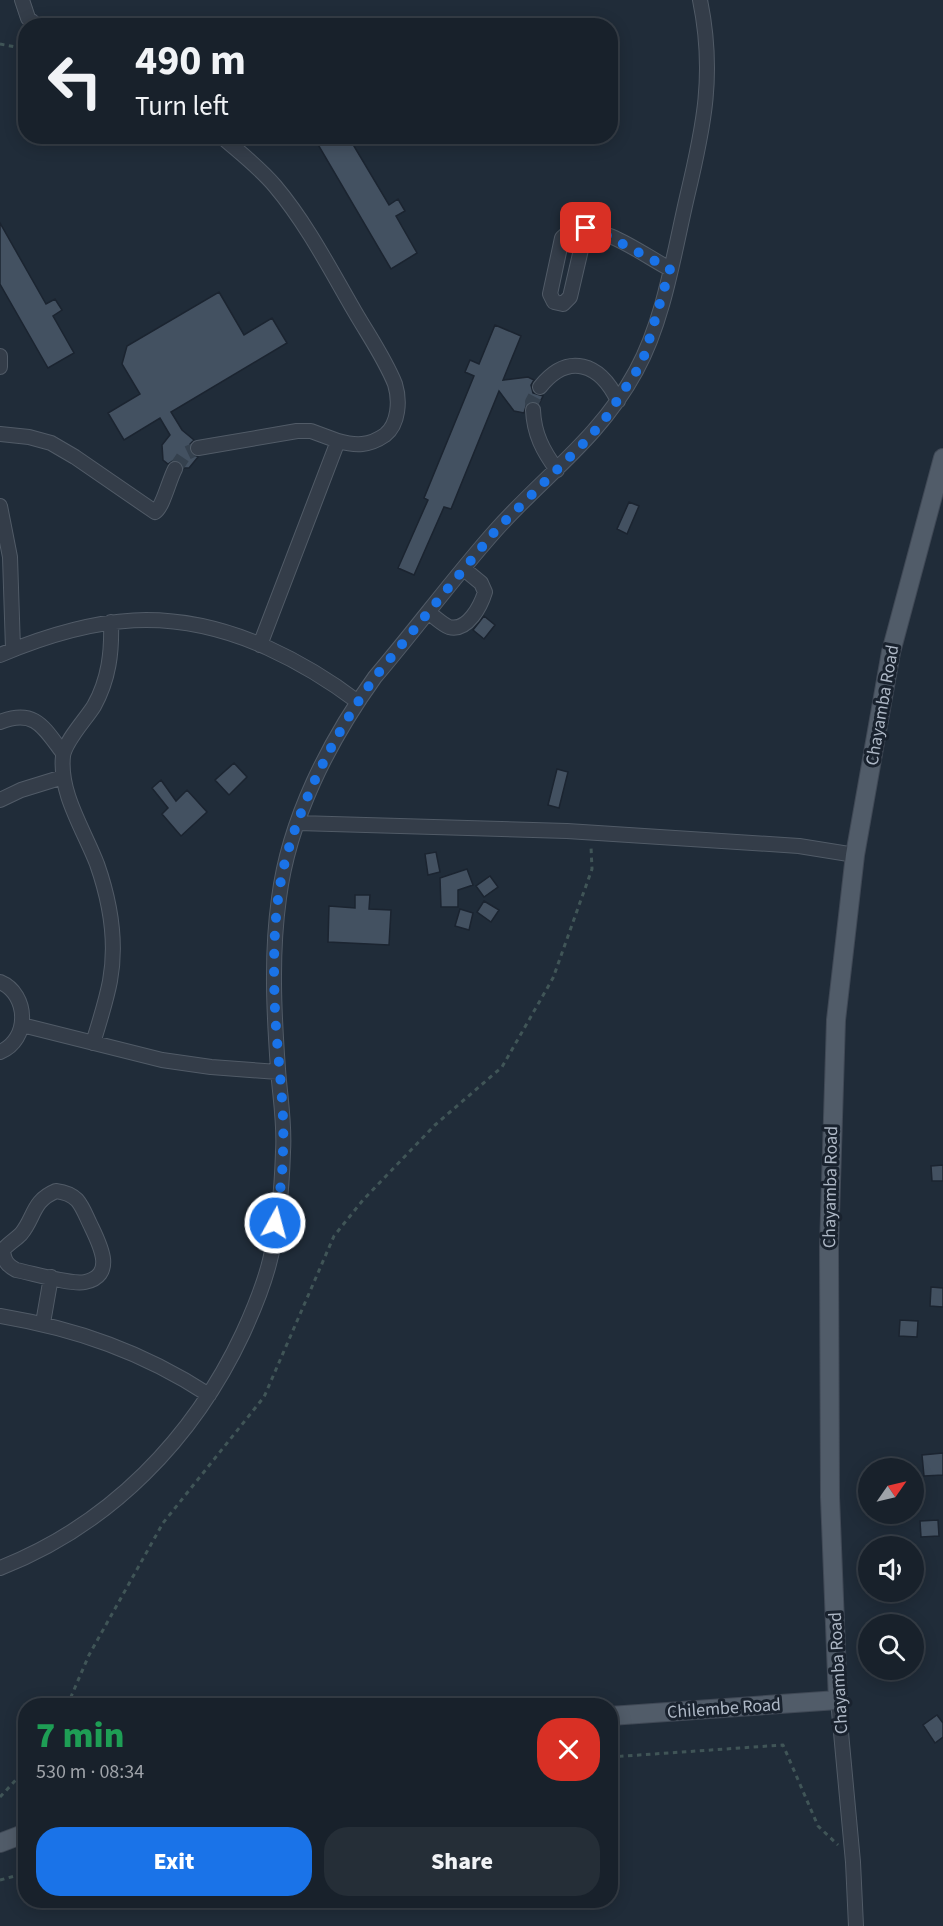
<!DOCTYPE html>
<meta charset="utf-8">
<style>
body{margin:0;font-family:"Source Sans 3",sans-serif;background:#252e37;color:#f1f3f6;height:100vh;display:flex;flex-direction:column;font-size:22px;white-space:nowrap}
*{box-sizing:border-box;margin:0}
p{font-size:20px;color:#9fa3a9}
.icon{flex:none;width:33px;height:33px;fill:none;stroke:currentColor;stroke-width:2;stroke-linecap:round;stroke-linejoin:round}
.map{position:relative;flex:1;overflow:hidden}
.drawer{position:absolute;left:18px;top:1698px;width:600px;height:210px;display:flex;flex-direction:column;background:#18212b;border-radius:24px;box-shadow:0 3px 15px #0003,0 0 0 2px #363e47}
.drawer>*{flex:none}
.banner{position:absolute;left:18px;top:18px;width:600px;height:126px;border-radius:24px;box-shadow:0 3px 15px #0003,0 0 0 2px #363e47;background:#18212b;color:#f1f3f6;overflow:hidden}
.needle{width:39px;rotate:56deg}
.tools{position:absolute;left:858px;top:1458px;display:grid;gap:12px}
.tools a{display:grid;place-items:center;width:66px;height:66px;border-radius:50%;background:#18212b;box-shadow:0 3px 15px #0003,0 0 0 2px #363e47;font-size:30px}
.pin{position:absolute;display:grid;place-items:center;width:51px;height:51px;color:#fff;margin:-26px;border-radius:12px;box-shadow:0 3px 9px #0006}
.me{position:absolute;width:66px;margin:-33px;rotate:7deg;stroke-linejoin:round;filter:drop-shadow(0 0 4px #0008)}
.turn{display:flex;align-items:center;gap:21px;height:126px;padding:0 18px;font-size:27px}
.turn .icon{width:78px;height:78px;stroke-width:2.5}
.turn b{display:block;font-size:42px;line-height:51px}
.round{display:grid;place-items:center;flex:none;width:63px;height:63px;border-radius:24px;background:#252e37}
.headline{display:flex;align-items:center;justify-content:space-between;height:102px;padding:0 18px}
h1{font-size:36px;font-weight:800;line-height:45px;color:#1e9e55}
.cta{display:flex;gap:12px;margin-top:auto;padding:12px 18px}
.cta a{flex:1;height:69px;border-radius:24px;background:#1a73e8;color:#fff;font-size:24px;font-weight:800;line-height:69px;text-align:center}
.cta a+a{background:#252e37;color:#f1f3f6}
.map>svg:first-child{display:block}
.building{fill:#435161;stroke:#1b2430;stroke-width:1.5}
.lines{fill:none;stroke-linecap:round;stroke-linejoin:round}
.minor-tunnel{stroke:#35414e;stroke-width:14;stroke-dasharray:14 7;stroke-linecap:butt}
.minor-casing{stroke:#515b67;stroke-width:16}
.major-casing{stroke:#404956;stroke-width:20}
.path{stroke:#405557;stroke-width:3;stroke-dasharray:4.5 4.5;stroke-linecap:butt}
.minor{stroke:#343d49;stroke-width:14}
.major{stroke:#515c69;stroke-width:18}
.route{stroke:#1a73e8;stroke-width:10;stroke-dasharray:0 18}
.labels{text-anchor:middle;stroke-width:6;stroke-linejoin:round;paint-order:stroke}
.street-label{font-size:18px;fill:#aeb8c6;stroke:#19222e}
</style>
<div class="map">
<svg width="943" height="1926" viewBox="0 0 943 1926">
<rect width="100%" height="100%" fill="#202c39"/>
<path class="building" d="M313 136H348L389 205 398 199 405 211 396 216 417 253 391 269Z
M0 223 46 304 55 299 62 310 53 316 74 353 48 368 0 284Z
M219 292 244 335 272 318 287 343 171 412 182 430 194 440 190 444 189 450 192 454 198 457 189 468H184L178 461 174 460 168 464 163 460 162 445 170 435 160 418 124 440 108 413 140 394 122 364 127 346Z
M495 325 521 336 503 380 528 377 534 380 531 385 533 393 543 396 539 404 533 401 527 403 524 413 514 411 499 391 451 509 444 507 414 575 398 568 428 500 424 498 474 376 465 372 470 360 479 364Z
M629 502 639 506 627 534 617 529Z
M484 616 495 625 484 639 473 630Z
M234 763 247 777 229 795 215 780Z
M557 769 568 772 559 808 548 805Z
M161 780 176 801 187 790 207 812 181 836 162 814 168 808 152 788Z
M436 852 440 872 428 875 425 854Z
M467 869 473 885 458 890V907H441L440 878Z
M490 876 498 887 484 897 476 886Z
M355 895H370L369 909 391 910 389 945 328 942 329 906 355 908Z
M484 901 499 910 491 922 477 912Z
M460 909 473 913 469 930 455 926Z
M943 1165V1181H932L931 1166Z
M931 1287 943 1288V1307L930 1306Z
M900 1320 918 1321 917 1337 899 1336Z
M943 1453V1475L924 1476 922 1455Z
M938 1520 939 1536 921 1537 920 1521Z
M937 1715 943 1723V1737L935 1743 923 1725Z"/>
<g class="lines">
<path class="minor-tunnel" d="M533 410 532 402 540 387
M175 469 185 454 198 448"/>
<defs>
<path id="minor" d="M22 0 28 18 37 26
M221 136C239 152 259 167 275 186 307 224 330 269 355 312 369 336 385 359 395 384 400 400 399 424 385 435 369 446 356 446 338 441L260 645
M586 228 570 297 563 304 554 302 550 294 562 238 572 229C607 226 640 253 670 269
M0 367V356
M540 387C568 352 600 363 618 401
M533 410C534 434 543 451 557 470
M0 434 29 437 51 443 75 457 155 512C163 507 169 480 175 469
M198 448 297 431H311L338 441
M0 506 10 557 13 649
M429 613C435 617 443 625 449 627 468 632 481 605 485 592L481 583 464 569
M0 655C95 615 172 605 268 648 301 663 329 680 358 702
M0 722C35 708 44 728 63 753
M0 800 21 790 63 777
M298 823 567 831 799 846 855 855
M0 982C29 994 30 1040 0 1052
M22 1025 162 1060 211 1067 278 1072
M93 1043C99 1023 106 1002 110 981 117 943 110 901 97 864 84 830 59 793 63 756 65 741 86 719 94 706 109 679 112 652 111 622
M56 1191C64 1192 71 1194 77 1200 83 1207 86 1216 90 1224 99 1243 117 1275 85 1282 71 1285 32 1273 16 1270 7 1265 4 1261 3 1250 8 1244 15 1240 21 1234 35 1217 32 1201 56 1191Z
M0 1316C77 1329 143 1352 209 1395
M43 1323 51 1277
M0 1568C110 1525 194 1438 243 1333 254 1309 264 1285 270 1260 278 1229 282 1184 283 1152 285 1124 280 1097 278 1069 274 1013 271 955 279 898 289 819 329 741 375 677 416 629 454 577 496 530 546 474 599 439 636 371 664 320 674 253 687 197 704 126 715 73 700 0
M838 1700 853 1862 856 1926"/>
<path id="major" d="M610 1716 838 1700 830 1497 829 1247 836 1020 855 855 891 652 943 458
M0 1843 26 1833"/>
</defs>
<use href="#minor" class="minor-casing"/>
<use href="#major" class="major-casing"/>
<path class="path" d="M0 44 26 49
M67 1706 89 1655 163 1523 264 1397 334 1236 363 1200 435 1125 502 1067 553 978 592 869 591 847
M610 1757 783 1745 818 1826 838 1845
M0 1797 26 1769
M0 1880 26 1873"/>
<use href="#minor" class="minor"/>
<use href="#major" class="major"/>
</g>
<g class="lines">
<path class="route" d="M275 1223C279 1199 283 1175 283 1151 285 1104 277 1056 275 1010 273 958 273 901 288 851 306 790 338 729 375 677L496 530 582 445 603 422 636 372 645 354 670 269 600 232 586 228"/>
</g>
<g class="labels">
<g class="street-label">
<text transform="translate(882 705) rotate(-80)" y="6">Chayamba Road</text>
<text transform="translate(830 1187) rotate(-89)" y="6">Chayamba Road</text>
<text transform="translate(838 1673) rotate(-93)" y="6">Chayamba Road</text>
<text transform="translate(724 1708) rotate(-4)" y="6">Chilembe Road</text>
</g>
</g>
</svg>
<div class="tools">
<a><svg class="needle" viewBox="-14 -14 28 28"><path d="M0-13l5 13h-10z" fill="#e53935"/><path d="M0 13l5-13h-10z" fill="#9fa3a9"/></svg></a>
<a><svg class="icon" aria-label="sound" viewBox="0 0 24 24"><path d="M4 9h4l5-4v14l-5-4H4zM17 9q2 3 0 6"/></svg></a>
<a><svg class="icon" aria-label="search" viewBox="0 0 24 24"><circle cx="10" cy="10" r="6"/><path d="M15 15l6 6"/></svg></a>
</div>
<div class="pin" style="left:586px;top:228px;background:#d93025"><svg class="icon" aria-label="arrive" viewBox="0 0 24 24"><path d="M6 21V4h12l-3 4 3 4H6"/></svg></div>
<svg class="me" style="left:275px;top:1223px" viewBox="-20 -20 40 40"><circle r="17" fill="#1a73e8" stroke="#fff" stroke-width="3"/><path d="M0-11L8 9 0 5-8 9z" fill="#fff"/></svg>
<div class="banner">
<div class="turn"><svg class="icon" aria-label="left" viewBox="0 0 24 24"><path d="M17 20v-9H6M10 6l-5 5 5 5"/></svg><div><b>490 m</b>Turn left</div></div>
</div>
<section class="drawer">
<div class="headline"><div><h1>7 min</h1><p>530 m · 08:34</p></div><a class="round" style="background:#d93025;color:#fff"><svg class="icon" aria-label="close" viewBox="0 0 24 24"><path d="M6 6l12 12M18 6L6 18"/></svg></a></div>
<div class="cta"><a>Exit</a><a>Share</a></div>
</section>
</div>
